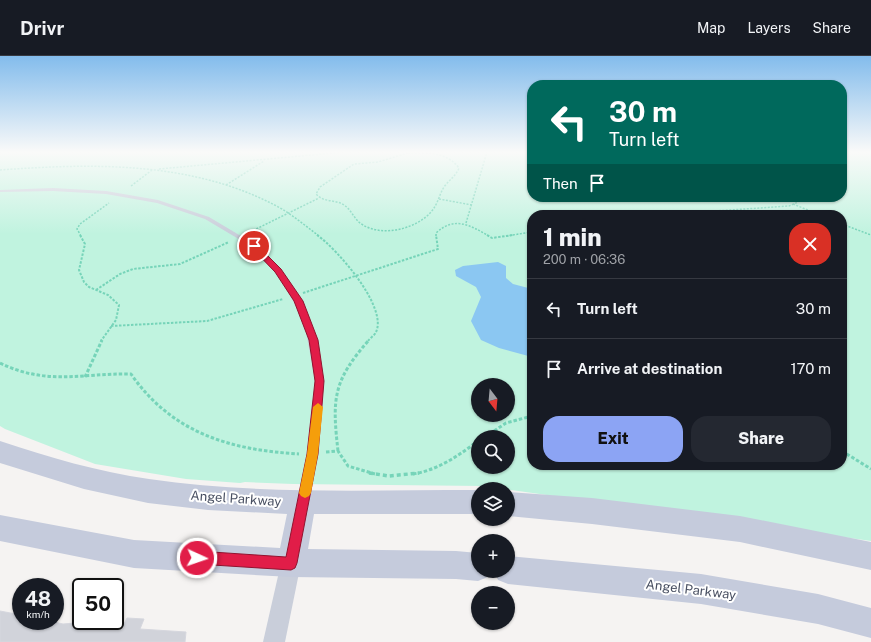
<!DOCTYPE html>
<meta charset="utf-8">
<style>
body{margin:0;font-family:"Public Sans",sans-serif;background:#242831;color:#f1f3f6;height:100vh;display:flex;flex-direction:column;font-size:15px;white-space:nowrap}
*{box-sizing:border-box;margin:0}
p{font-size:13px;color:#9ea1a6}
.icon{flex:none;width:22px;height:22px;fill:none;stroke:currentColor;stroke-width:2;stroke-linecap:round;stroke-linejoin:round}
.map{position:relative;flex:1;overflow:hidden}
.panel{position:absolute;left:527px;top:154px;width:320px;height:260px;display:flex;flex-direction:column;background:#171b24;border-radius:16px;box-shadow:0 1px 3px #0004}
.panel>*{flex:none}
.hud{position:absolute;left:527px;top:24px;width:320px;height:122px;border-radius:16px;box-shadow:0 1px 3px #0004;background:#00695c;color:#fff;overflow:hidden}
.needle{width:26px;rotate:164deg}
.buttons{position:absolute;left:471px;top:322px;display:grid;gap:8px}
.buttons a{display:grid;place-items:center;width:44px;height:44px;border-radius:50%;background:#171b24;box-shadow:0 1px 3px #0004;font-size:20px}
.speed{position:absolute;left:12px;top:522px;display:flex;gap:8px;font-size:20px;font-weight:700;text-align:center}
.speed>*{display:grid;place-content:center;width:52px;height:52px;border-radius:50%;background:#171b24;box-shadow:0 1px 3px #0004;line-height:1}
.speed small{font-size:10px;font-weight:400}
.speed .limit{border:2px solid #111;border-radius:6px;background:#fff;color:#111}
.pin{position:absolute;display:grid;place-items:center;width:34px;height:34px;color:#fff;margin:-17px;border:2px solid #fff;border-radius:50%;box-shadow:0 1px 4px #0007}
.me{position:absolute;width:44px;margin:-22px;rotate:93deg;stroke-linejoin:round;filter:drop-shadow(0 0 3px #0008)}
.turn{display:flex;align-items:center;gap:14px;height:84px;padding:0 16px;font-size:18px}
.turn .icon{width:52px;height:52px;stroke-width:2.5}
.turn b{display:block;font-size:28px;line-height:34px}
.then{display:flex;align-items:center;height:38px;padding:0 16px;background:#0003;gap:8px;font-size:15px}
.round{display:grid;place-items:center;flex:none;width:42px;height:42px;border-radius:16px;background:#242831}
.head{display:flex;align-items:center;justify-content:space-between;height:68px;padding:0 16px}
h1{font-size:24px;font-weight:800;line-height:30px}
.primary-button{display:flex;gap:8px;margin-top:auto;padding:8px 16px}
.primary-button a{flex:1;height:46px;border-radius:16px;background:#8ca4f4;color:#111;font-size:16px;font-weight:800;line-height:46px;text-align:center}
.primary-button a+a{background:#242831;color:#f1f3f6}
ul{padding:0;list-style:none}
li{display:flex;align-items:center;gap:12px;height:60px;padding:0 16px;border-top:1px solid #363941}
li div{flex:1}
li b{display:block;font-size:15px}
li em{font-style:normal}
header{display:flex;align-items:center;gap:24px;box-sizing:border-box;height:56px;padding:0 20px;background:#171b24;border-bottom:1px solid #363941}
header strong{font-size:19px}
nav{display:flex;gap:22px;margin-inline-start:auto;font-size:14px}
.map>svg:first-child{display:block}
.green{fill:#c0f3df;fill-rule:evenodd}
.water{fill:#8bc7f2}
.building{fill:#d1d3da;stroke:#d6d7de}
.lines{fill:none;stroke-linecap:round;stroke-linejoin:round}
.path-far3{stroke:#76d4b9;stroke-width:1.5;stroke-dasharray:2 1.5;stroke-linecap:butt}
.path-far2{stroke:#76d4b9;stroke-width:2;stroke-dasharray:2.5 1.5;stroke-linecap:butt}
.path-far1{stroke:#76d4b9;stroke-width:3;stroke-dasharray:3.5 2;stroke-linecap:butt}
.path{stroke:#76d4b9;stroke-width:3.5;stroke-dasharray:4 3;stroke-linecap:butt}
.lane{fill:#c9ceda;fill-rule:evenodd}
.street{fill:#c9ceda;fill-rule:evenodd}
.secondary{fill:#c5cbdc;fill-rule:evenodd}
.route{fill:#e11d48;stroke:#92132f}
.slow{fill:#f59e0b}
.labels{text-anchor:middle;stroke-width:4;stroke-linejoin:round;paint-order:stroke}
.near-street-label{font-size:13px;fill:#495062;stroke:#fff}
</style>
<header>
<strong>Drivr</strong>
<nav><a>Map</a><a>Layers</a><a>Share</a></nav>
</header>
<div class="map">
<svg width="871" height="586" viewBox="0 0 871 586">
<rect width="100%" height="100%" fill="#f5f3f2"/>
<path class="green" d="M0 96H532V141H842V96H871V485L483 430 293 428 245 426 240 427 186 423 95 408 5 373 0 370ZM532 159H842V409H532ZM478 329H508V359H478ZM478 381H508V411H478Z"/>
<path class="water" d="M498 206 506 210V222L513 228 532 233V301L499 292 481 284 471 265 481 241 476 231 456 220 455 214 463 210Z"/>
<path class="building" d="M0 555 21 559V565H50L63 568 99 565 124 568 127 562 144 563 140 573 186 576 185 586H0Z"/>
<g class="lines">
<path class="path-far3" d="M408 97C427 97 446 95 459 112 456 120 449 124 444 131 439 139 438 148 431 156 416 173 383 181 363 169 354 164 352 154 344 149 335 143 324 147 316 138L320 131 354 108 378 106Z
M159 113 344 96
M0 114C95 107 196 105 282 153 295 161 307 171 319 180
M226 129 264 105
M131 130 152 114
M439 143 472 149
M793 148 820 159
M656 159 789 150 798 146 801 141
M466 167 487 96
M842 168 871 179
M250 176 319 142
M81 180 77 173 80 168 109 147
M436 180V177C454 160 470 169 489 180
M506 180 532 176"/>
<path class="path-far2" d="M80 179 85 188 79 214 84 226 89 231 108 239 119 249 116 264 101 285
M317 179C337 193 388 251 376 276 375 279 370 282 368 285
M487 179 492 182 513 179
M96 234 120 218 133 213 180 208 229 186
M303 237 438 193 436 179
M111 270 207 265 283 243"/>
<path class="path-far1" d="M0 307C47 330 82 317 131 318 172 377 230 394 299 398
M85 321 102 284
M485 381 506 367 532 360
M338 395C332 342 333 325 369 284
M842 395 871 413
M326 396 338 395 348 410 375 418
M413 418C438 414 458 400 478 385"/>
<path class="path" d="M369 417 389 420 419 417"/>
<path class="lane" d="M53 132 106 135 158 144 209 161 251 186 286 220 311 266 323 323V338L321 369 317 399 306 446 303 447 300 446 298 443 313 369 316 338 315 323 304 266 281 222 247 188 205 163 157 147 106 138 53 135 0 136V134Z"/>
<path class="street" d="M291 497 298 500 301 507 285 586H263L281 507 284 500Z"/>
<path class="secondary" d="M0 385C49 401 98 416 149 423 257 439 369 434 478 434V458H314L308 493 456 495 478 497V515H491L488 521 478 525 456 523 291 521 134 512 0 485V459L134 484 280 492 287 458 208 454 148 447 84 433 0 407Z
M508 436 592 442 740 460 871 486V514L740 486 592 468 508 460Z
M508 500 701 518 818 538 871 552V582L818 568 701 548 508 528 498 524 494 515H508Z"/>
</g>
<linearGradient id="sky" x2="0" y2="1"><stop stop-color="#83bcec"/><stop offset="0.54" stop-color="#fafaf9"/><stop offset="1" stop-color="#fafaf9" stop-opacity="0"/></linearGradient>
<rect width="871" height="178" fill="url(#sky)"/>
<path class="route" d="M251 188H256L281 213 303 245 318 284 324 325 318 398 297 507 295 512 291 514 197 508 193 506 191 502 193 497 197 495 286 501 307 398 315 325 309 284 294 245 275 216 251 191Z"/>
<path class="slow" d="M318 347 323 351 318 398 311 437 309 440 305 442 301 440 299 437 307 398 313 351Z"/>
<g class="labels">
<g class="near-street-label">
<text transform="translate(236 442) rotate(4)" y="5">Angel Parkway</text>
<text transform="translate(691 533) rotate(7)" y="5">Angel Parkway</text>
</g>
</g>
</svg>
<div class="buttons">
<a><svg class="needle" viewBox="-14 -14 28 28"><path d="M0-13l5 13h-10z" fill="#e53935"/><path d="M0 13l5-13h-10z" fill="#9ea1a6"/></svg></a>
<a><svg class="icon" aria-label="search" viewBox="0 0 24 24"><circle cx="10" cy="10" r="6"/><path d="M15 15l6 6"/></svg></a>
<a><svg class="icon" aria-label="layers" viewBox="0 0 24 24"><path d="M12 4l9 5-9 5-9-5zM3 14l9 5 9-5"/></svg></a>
<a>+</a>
<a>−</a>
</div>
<div class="speed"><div>48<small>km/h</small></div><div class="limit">50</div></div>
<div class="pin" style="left:254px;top:190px;background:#d93025"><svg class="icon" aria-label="arrive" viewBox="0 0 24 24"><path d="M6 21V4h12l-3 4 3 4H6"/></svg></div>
<svg class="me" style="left:197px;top:502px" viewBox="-20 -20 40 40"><circle r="17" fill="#e11d48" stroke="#fff" stroke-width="3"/><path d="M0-11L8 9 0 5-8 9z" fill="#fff"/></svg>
<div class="hud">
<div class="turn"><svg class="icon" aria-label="left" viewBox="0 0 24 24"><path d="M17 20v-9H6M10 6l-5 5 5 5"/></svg><div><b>30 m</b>Turn left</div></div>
<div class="then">Then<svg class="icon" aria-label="arrive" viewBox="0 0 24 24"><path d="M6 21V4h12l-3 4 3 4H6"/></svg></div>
</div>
<section class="panel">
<div class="head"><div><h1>1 min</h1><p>200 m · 06:36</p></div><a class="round" style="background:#d93025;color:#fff"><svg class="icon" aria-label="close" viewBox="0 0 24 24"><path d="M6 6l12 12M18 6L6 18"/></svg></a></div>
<ul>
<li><svg class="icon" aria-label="left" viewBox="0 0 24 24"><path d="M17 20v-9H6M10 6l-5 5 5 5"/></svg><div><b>Turn left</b></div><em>30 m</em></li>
<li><svg class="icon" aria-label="arrive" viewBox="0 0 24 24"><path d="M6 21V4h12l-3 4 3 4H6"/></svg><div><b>Arrive at destination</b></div><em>170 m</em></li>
</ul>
<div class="primary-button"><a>Exit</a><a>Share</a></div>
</section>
</div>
